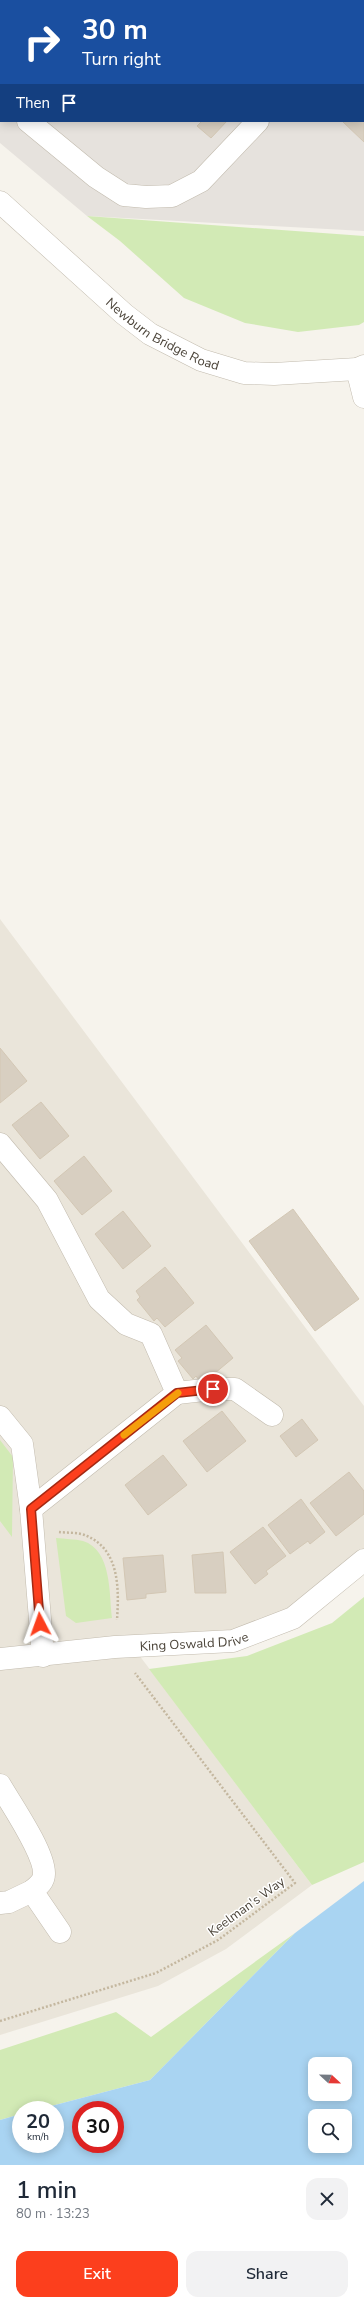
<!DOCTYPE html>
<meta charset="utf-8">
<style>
body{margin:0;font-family:"Nunito Sans",sans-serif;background:#f2f2f3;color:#1f2937;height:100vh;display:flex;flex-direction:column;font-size:15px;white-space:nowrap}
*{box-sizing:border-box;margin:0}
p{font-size:13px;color:#747a83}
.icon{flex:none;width:22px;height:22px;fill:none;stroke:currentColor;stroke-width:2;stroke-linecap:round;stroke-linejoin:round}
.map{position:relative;height:2165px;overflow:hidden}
.sheet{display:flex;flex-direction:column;background:#fff;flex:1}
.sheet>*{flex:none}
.guide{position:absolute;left:0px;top:0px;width:364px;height:122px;box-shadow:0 2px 10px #0003;background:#1a4fa0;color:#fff;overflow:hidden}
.needle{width:26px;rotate:112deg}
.tools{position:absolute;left:308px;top:2057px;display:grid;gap:8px}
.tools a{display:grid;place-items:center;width:44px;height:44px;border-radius:8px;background:#fff;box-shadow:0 2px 10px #0003;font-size:20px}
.speed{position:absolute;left:12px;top:2101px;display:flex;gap:8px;font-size:20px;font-weight:700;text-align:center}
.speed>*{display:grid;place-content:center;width:52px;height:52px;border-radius:50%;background:#fff;box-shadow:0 2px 10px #0003;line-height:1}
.speed small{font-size:10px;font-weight:400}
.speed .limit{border:6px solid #d22;background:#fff;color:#111}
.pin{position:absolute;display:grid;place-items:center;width:34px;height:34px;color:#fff;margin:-17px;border:2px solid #fff;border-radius:50%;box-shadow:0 1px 4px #0007}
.me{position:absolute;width:44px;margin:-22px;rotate:356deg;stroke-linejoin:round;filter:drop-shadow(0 0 3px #0008)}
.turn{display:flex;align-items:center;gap:14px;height:84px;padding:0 16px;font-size:18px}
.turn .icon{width:52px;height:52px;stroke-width:2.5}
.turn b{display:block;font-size:28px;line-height:34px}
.then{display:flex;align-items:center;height:38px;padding:0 16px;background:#0003;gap:8px;font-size:15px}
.round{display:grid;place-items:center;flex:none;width:42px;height:42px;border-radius:12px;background:#f2f2f3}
.summary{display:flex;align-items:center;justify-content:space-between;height:68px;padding:0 16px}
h1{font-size:24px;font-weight:600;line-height:30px}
.action{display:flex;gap:8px;margin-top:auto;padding:8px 16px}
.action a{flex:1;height:46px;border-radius:12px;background:#fc3f1d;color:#fff;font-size:16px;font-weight:600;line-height:46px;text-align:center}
.action a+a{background:#f2f2f3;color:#1f2937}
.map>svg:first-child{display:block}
.residential{fill:#eae5da}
.industrial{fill:#e6e2dd;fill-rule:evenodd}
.green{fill:#d2eab5}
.water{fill:#a9d4f2;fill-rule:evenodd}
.building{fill:#d8cfc1;stroke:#d3c7b4}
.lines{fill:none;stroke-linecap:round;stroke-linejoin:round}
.minor-casing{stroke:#c2bbae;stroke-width:23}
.path{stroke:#c4b79f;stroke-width:2.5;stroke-dasharray:2 2;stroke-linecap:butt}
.minor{stroke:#fff;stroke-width:22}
.route-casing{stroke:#a42913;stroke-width:10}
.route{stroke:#fc3f1d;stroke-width:7}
.slow{stroke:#f59e0b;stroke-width:7}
.labels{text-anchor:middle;stroke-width:3;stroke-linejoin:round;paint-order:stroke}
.street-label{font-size:13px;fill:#4b4439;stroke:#fff}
</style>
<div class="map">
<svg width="364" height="2165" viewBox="0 0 364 2165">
<rect width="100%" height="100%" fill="#f6f3ec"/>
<path class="residential" d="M0 919 364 1406V1561L293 1618 233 1641 133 1647 312 1885 226 1949 158 1986 0 2035Z"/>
<path class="industrial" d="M0 0H364V231L87 216 0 143ZM1 1H363V121H1Z"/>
<path class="green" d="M87 216 364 236V322L359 325 298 332 245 323 184 298 120 241Z
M0 1440 13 1457 12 1537 0 1521Z
M56 1538C65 1539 75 1539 83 1541 112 1550 109 1594 112 1618L76 1623 66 1616Z
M364 1597V1862L312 1885 149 1669 247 1656 332 1623Z
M295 1933 150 2080 36 2110H21V2114L0 2120V2050L116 2012 151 2037Z"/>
<path class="water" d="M364 1881V2165H0V2120L21 2114V2144H55V2110H36L150 2080 295 1933ZM315 2064H345V2094H315ZM81 2110H115V2144H81ZM315 2116H345V2146H315Z"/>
<path class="building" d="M0 0H76L1 1V56Z
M91 0H130L90 1Z
M153 0H171L170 1Z
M175 0H336L174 1Z
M364 54V142L342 121H363Z
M202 121H227L211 138 197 126Z
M0 1048 27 1081 0 1103Z
M41 1102 69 1136 40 1159 12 1125Z
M84 1156 112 1191 82 1215 54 1181Z
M293 1209 359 1299 315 1331 249 1241Z
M123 1211 151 1246 123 1269 95 1234Z
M165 1267 194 1303 165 1327 157 1318 154 1321 137 1300 140 1297 136 1291Z
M206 1325 233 1358 202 1384 196 1376 193 1379 178 1361 182 1358 175 1350Z
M222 1411 246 1441 207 1472 183 1441Z
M302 1419 318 1440 296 1457 280 1436Z
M163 1455 187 1485 148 1515 125 1485Z
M349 1472 364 1491V1514L336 1536 310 1503Z
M301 1499 325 1532 310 1544 308 1541 290 1554 268 1525Z
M263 1527 286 1556 266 1571 268 1574 255 1584 230 1552Z
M223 1552 226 1593H195L192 1555Z
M163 1555 166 1592 146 1594V1598L127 1600 123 1558Z"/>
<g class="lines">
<defs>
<g id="minor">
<path d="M363 11 364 10"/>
<path d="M0 98 1 99"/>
<path d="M28 121 96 177 124 195 146 197 172 196 201 181 258 121"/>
<path id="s1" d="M0 202 124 314 150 334 201 360 244 373 274 374 357 369 364 366"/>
<path d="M357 369 364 397"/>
<path d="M0 1144 47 1200 99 1299 126 1324 151 1334 177 1393 31 1509"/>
<path d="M177 1393 213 1389H235L272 1415"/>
<path d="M0 1417 22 1444 31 1509 43 1656"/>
<path id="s2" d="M0 1659 115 1647 233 1641 293 1618 364 1560"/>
<path d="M0 1785C11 1804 45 1853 44 1874 44 1882 38 1886 32 1891L60 1932"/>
<path d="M0 1903 9 1902 32 1891"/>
</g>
</defs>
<use href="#minor" class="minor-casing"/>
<path class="path" d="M59 1532C67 1533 79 1532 87 1536 120 1550 119 1590 117 1620
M0 2021 156 1973 218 1940 295 1883 135 1673"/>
<use href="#minor" class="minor"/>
</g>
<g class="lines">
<defs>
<path id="route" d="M40 1624 31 1509 177 1393 213 1389"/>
</defs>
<use href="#route" class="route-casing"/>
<use href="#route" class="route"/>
<path class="slow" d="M124 1435 178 1393"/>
</g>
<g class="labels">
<g class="street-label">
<text dy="5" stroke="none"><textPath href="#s1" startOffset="211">Newburn Bridge Road</textPath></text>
<text dy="5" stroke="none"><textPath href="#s2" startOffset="195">King Oswald Drive</textPath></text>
<text transform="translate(246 1906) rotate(-36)" y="5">Keelman's Way</text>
</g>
</g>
</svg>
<div class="tools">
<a><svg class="needle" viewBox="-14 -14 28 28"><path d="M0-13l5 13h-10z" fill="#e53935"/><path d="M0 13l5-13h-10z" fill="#747a83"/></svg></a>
<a><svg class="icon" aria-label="search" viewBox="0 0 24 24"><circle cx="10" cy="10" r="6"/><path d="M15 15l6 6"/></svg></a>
</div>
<div class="speed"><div>20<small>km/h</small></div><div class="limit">30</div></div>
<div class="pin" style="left:213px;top:1389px;background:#d93025"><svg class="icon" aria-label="arrive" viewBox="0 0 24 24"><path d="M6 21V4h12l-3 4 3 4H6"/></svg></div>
<svg class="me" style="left:40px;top:1624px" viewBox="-20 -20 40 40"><path d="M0-17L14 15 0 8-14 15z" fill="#fc3f1d" stroke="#fff" stroke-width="4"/></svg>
<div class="guide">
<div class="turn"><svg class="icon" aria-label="right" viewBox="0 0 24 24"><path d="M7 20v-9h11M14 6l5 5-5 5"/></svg><div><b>30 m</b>Turn right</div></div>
<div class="then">Then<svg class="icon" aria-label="arrive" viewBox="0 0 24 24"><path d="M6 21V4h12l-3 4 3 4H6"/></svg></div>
</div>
</div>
<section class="sheet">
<div class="summary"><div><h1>1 min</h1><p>80 m · 13:23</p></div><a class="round"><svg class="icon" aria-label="close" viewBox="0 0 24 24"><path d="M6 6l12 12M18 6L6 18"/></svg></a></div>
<div class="action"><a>Exit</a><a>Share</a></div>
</section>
